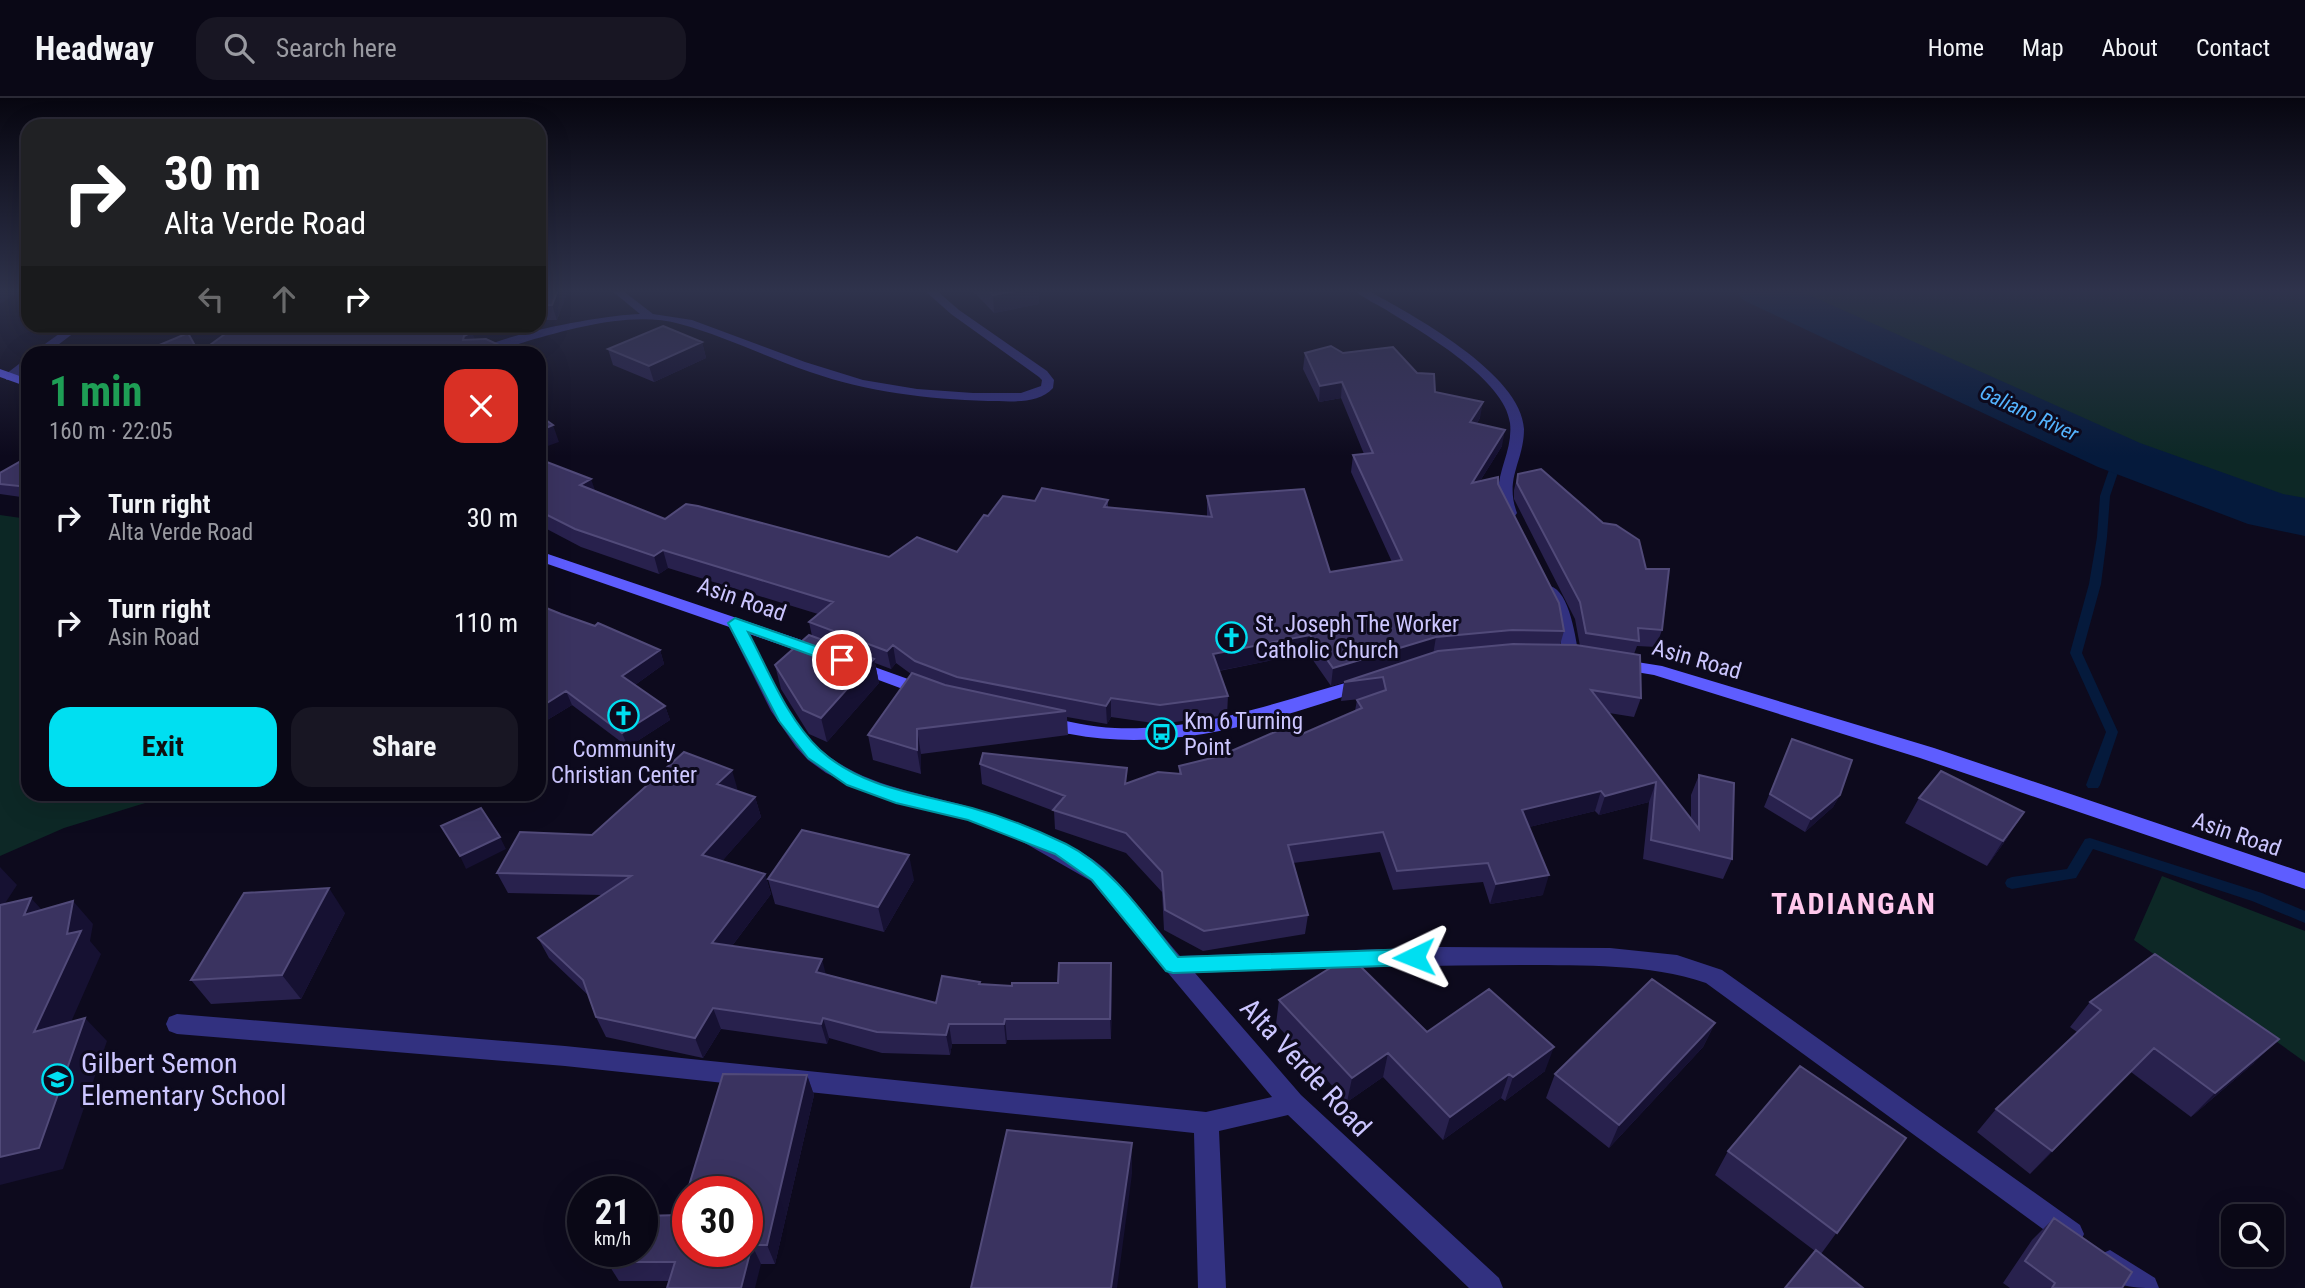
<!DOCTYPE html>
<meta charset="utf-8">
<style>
body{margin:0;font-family:"Roboto Condensed",sans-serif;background:#181623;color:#f1f3f6;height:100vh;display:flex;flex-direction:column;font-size:26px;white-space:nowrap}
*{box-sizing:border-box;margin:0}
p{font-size:23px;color:#999aa1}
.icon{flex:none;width:38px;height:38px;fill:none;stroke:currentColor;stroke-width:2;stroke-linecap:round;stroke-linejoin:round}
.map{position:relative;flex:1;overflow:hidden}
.drawer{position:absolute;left:21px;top:248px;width:525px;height:455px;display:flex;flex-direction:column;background:#0a0816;border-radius:21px;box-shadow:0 7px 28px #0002,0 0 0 2px #2a2935}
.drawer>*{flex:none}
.banner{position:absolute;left:21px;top:21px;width:525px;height:214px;border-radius:21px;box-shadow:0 7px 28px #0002,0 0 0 2px #2a2935;background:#202124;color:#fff;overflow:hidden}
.controls{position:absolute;left:2221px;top:1106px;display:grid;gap:14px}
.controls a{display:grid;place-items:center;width:63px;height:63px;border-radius:14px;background:#0a0816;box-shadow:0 7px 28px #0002,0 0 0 2px #2a2935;font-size:35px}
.speed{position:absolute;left:567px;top:1078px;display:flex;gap:14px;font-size:35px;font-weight:700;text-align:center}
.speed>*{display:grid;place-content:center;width:91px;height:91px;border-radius:50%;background:#0a0816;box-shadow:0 7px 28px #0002,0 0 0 2px #2a2935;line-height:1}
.speed small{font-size:18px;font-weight:400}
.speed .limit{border:10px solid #d22;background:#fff;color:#111}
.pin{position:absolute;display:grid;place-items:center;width:60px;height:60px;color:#fff;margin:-30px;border:4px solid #fff;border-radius:50%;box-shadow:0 2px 7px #0007}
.me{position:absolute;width:77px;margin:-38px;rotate:268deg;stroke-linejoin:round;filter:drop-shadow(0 0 5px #0008)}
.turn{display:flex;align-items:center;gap:24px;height:147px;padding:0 28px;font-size:32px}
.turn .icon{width:91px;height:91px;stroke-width:2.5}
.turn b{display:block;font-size:49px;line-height:60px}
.lanes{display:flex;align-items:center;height:66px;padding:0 28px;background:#0003;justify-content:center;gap:35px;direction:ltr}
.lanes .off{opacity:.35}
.round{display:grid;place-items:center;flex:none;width:74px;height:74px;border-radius:21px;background:#181623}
.headline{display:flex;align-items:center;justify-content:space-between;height:119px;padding:0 28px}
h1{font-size:42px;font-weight:700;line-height:52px;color:#1e9e55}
.cta{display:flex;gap:14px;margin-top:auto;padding:14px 28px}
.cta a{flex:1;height:80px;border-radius:21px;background:#00dff1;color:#111;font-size:28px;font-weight:700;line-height:80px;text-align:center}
.cta a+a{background:#181623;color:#f1f3f6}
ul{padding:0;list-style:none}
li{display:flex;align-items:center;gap:21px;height:105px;padding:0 28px}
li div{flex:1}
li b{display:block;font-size:26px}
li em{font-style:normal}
header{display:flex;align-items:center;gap:42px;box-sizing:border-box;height:98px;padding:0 35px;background:#0a0816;border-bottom:2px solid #2a2935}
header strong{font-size:33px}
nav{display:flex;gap:38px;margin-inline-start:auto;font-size:24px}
.search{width:490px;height:63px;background:#181623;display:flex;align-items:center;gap:18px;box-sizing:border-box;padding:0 24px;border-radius:21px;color:#999aa1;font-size:26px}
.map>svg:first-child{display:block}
.green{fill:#0d2826}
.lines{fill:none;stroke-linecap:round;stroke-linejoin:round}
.stream{fill:#051a3c;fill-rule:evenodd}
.river{fill:#051a3c;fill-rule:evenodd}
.street{fill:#323180;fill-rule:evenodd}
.secondary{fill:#5e5dff;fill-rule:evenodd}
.wall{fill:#28214d}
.shaded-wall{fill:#161132}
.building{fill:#3a3360;stroke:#514a79;stroke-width:2;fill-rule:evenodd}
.route{fill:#00dff1;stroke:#00919d;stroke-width:2}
.labels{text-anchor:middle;stroke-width:6;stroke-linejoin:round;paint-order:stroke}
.far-water-label{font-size:21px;font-style:italic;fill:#54b4ff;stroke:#0d0a1d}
.street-label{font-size:23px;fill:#ccc6ff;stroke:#0d0a1d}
.poi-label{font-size:23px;fill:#ccc6ff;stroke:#0d0a1d;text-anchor:start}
.near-poi-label{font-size:28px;fill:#ccc6ff;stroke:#0d0a1d;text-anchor:start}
.near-street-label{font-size:28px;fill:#ccc6ff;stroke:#0d0a1d}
.district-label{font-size:30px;font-weight:bold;letter-spacing:2px;fill:#ffc8ec;stroke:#0d0a1d}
</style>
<header>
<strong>Headway</strong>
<div class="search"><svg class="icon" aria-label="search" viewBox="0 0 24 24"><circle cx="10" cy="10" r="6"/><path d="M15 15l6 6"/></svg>Search here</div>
<nav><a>Home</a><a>Map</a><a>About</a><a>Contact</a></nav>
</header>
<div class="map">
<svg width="2305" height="1190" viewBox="0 0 2305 1190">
<rect width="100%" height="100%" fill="#0d0a1d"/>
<path class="green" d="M1760 192H2305V419L2270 413 2119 357Z
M0 417 28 421V696L171 697 64 730 0 758Z
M2162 778 2305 833V964L2134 842Z"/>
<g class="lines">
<path class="stream" d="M2119 354 2124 357 2110 398 2107 439 2101 486 2082 555 2118 634 2100 687 2098 690H2088L2086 687 2106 634 2070 555 2089 486 2097 439 2100 398 2114 357Z
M2090 740 2262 795 2305 813V825L2252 803 2093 751 2076 780 2012 791 2007 789 2005 785 2007 781 2012 779 2067 771 2085 741Z"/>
<path class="river" d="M1736 192H1798L2140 345 2283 396 2305 400V438L2248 426 2098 369 1743 202Z"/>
<path class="street" d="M611 192H622L653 216 692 222 805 264 863 282 917 291 973 295H1021L1041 288 1042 282 1039 279 951 216 924 192H936L959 212 1047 273 1054 282 1053 290C1038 307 1009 303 988 303 926 301 868 294 810 274 766 259 724 238 680 226 633 213 574 230 528 243 508 249 492 256 471 256 498 236 604 217 640 216Z
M1354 192H1367C1411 216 1522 276 1524 331 1524 364 1504 380 1517 415L1515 418H1505C1486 385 1514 359 1510 325 1505 282 1425 236 1391 215 1379 207 1364 201 1354 192Z
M70 228H83L46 256H31Z
M28 259V269L14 282H6V276Z
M1550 488C1570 493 1576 542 1579 559L1577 563H1565L1563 559 1557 522 1542 493Z
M735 520 743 525C766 568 784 619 820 651 865 691 929 695 983 713 1019 724 1081 747 1107 773 1133 799 1156 830 1180 858L1440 849 1610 850 1677 857 1722 872 2080 1127 2084 1136 2080 1145 2071 1149 2062 1145 1706 885C1647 865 1583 868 1521 867 1412 867 1304 871 1195 875L1301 997 1499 1180 1503 1190H1469L1288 1017 1219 1033 1226 1190H1198L1194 1035 565 968 177 936 169 933 166 926 169 919 177 916 565 948 1206 1014 1272 999 1091 783 1016 740 968 722 864 693 826 675 808 662 796 649 771 613 727 525Z
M2110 1152 2155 1180 2159 1190C2133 1190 2108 1190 2097 1165L2101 1156Z"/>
<path class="secondary" d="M0 271 28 281V289L0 279Z
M539 453 825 550 827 554 819 559 813 558 539 463Z
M1618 561 1662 568 1934 650 2305 775V791L1920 660 1654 577 1612 570 1609 566 1612 562Z
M855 562 933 590 936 594 927 600 849 571 846 567Z
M1363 580 1372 586 1369 590C1273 622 1173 656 1070 636 1060 634 1042 634 1036 625L1045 619C1068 623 1091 629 1115 630 1205 633 1278 603 1363 580Z"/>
</g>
<path class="wall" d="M539 192H568L557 222H539Z
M972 192H1038L1039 206 994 215Z
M702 244 706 260 654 284 613 267 608 251Z
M1305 255H1343L1435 294 1480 320 1477 325 1502 348 1480 383 1498 386 1564 533 1560 547 1580 548 1575 521 1514 401V392L1518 376 1662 532 1656 549 1637 548 1634 556 1641 600 1634 619 1609 615 1691 721V697L1699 677 1732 761 1723 781 1643 761 1649 704 1599 717 1595 713 1529 729 1543 797 1490 806 1483 784 1393 792 1380 754 1293 765 1308 817 1305 836 1203 853 1164 832 1162 794 1126 755 1055 731 1054 713 982 686 980 666 1128 685 1179 676V668L1302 636 1355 613 1357 602 1360 601 1341 603 1344 584 1331 588 1308 555 1219 573 1228 598 1227 617 1160 626 1111 619 1107 626 1067 619 1068 637 921 656V676L873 662 868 637 911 576 896 565 891 571 875 565 879 585 827 644 809 636 781 591 775 567 812 538 809 524 818 516 668 470 659 476 581 449 543 429 539 432V361L595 393 665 421 889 459 957 454 988 418 1035 403 1108 402V410L1207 418V398L1330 474 1392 464 1351 374 1353 357 1364 356 1341 300 1319 304 1303 271Z
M28 359V400L0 396V375Z
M539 507 660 552 664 566 635 587 665 608 670 622 628 649 572 607 539 627Z
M1792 641 1840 697 1833 709 1805 734 1764 709Z
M738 693 755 699 761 719 722 763 765 776 771 796 732 848 826 876 936 905 980 886 1012 888 1112 886 1111 941 1007 942 1006 946H952L950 957 882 955 829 940 827 946 721 931 703 960 606 939 596 919 589 898 549 860 538 840 602 797 508 795 497 775 592 737Z
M1919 700 2008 739 1987 768 1905 725Z
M768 781 914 782 884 834 775 806Z
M345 815 301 901 211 906 191 882Z
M1279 902 1427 934 1545 973 1505 1003 1501 1000 1443 1042 1383 979 1347 1004 1276 926Z
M2090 904 2254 965 2191 1019 2131 974 2030 1076 1977 1034 1996 1011 2077 934 2070 929Z
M1715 925 1703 949 1609 1050 1546 1000 1555 976Z
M807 977 814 997 775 1166H761L669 1183H619L607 1164 680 1117Z
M1906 1040 1821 1156 1815 1153 1715 1077 1728 1053Z
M2054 1120 2122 1190H2010L2003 1185 2032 1142Z"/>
<path class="shaded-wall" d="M0 192H21L0 206Z
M558 192H568L557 222 552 207Z
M1020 192H1038L1039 206 994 215 993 197Z
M472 234 478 249 463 242 464 238Z
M702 244 706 260 654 284 649 268Z
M1342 284 1341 300 1319 304 1320 288Z
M1483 304 1480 320 1467 340 1470 324Z
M553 327 559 344 539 351V333Z
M1505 332 1502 348 1468 402 1472 385Z
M591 381 597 398 580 387Z
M539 417 543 429 539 432Z
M663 452 668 470 659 476 654 458Z
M1310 537 1308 555 1212 574 1213 556Z
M1436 539 1433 557 1331 588 1333 570Z
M893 547 896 565 891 571 887 553Z
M660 552 664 566 628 592 622 578Z
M874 561 879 585 827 644 821 620Z
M566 593 572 607 539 627V610Z
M1111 600V619L1107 626 1106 608Z
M665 608 670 622 628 649 622 635Z
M917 631 921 656V676L917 652Z
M732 672 738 693 717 686Z
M1656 684 1649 704 1599 717 1605 698Z
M1601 693 1595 713 1517 732 1522 712Z
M1840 697 1833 709 1805 734 1811 721Z
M755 699 761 719 709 778 702 757Z
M2024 714 2008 739 1987 768 2003 743Z
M500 739 506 751 466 771 460 758Z
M909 757 914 782 884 834 878 809Z
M0 769 17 787 0 813Z
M765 776 771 796 719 865 712 845Z
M1549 777 1543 797 1490 806 1496 786Z
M329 790 345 815 301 901 282 877Z
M31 800 52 823 24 817Z
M73 803 93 826 90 843 101 856 57 956 34 934 67 836Z
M822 861 827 881 816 874Z
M1111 865 1112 886 1111 941 1110 921Z
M713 910 721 931 703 960 695 940Z
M85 920 107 943 63 1071 0 1087V1059Z
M823 920 829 940 827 946 821 926Z
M1005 921 1007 942 1006 946 1004 926Z
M1715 925 1703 949 1609 1050 1619 1027Z
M949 926 952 946 950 957 946 937Z
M2279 941 2254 965 2191 1019 2215 995Z
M1554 949 1545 973 1505 1003 1513 979Z
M2154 950 2131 974 2030 1076 2052 1053Z
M1388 955 1383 979 1347 1004 1352 980Z
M1509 976 1501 1000 1443 1042 1450 1019Z
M807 977 814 997 775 1166 767 1147Z
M1132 1045V1076L1117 1190H1111Z
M752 1147 761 1166 755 1190H741Z"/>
<path class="building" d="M539 192H558L552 207H539Z
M988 192H1020L993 197Z
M236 228H459L472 234 464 238 463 242 486 241 514 254 512 256H138L188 235 199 255Z
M663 228 702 244 649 268 608 251Z
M1331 248 1343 255 1393 249 1417 275 1434 276 1435 294 1483 304 1470 324 1505 332 1472 385 1498 379V386L1559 505 1564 533 1512 532 1436 539 1333 570 1310 537 1213 556 1228 598 1160 607 1111 600 1106 608 957 579 915 563 893 547 887 553 809 524 833 504 663 452 654 458 575 431 539 413V361L591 381 580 387 665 421 686 406 698 408 889 459 917 439 957 454 984 417 988 418 1003 398 1035 403 1042 390 1108 402 1104 409 1212 419 1207 398 1304 391 1330 474 1402 462 1353 357 1373 355 1342 284 1320 288 1305 255Z
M539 317 553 327 539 333Z
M28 359V389L0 386V375Z
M1541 371 1603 425 1616 427 1639 442 1646 471H1669L1662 532 1638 530 1639 543 1586 535 1580 504 1517 385 1518 376Z
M539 507 561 516 595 528 598 525 660 552 622 578 665 608 622 635 566 593 539 610Z
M809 537 874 561 821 620 803 612 775 567Z
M1513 546 1576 547 1640 557 1641 600 1591 592 1699 731V677L1734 685 1732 761 1651 742 1656 684 1605 698 1601 693 1522 712 1549 777 1496 786 1488 765 1397 773 1383 734 1288 747 1308 817 1204 833 1165 812 1162 774 1126 735 1053 712 1065 698 980 666 983 655 1127 670 1125 686 1158 674 1181 676 1179 668 1220 658 1293 626 1302 636 1362 610 1357 602 1386 592 1383 579 1344 584 1438 553Z
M912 575 945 587 1066 613 917 631V652L868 637Z
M1792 641 1852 662 1840 697 1811 721 1770 696Z
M684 654 732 672 717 686 755 699 702 757 765 776 712 845 822 861 816 874 936 905 942 878 980 884 979 886 1012 888V885H1058L1059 865H1111L1110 921H1005L1004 926H949L946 937 877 934 823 920 821 926 713 910 695 940 596 919 583 882 538 840 631 778 497 775 520 734 592 737Z
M1941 673 2024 714 2003 743 1919 700Z
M481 710 500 739 460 758 441 728Z
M802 732 909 757 878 809 768 781Z
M329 790 282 877 191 882 244 795Z
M31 800 24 817 73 803 67 836 81 833 34 934 85 920 39 1050 0 1059V807Z
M2155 856 2279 941 2215 995 2154 950 2052 1053 1996 1011 2101 912 2090 904Z
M1343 862H1354L1427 934 1489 891 1554 949 1513 979 1509 976 1450 1019 1388 955 1352 980 1279 902Z
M1652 881 1715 925 1619 1027 1555 976Z
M1800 968 1906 1040 1837 1135 1728 1053Z
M723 976 807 977 767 1147H752L741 1190H667L675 1164H607L610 1153H642V1118L680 1117ZM688 1094H747V1153H688Z
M1007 1032 1132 1045 1111 1190H971Z
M2054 1120 2132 1174 2122 1190H2052L2055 1185 2025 1163Z
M1816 1152 1863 1190H1785Z"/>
<linearGradient id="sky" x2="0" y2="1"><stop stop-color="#070610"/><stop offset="0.54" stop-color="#2f334c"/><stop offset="1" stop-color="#2f334c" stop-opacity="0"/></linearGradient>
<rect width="2305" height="358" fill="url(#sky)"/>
<path class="route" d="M735 520 847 559 850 562 847 566H836L748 534C769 573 787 621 820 652 861 690 920 696 972 710 1001 718 1039 733 1066 746 1114 770 1145 819 1178 859L1414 851 1421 854 1424 859 1421 865 1414 867 1173 875 1166 873 1092 782 1055 756 968 722 896 705 847 687 808 660 779 623 728 525Z"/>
<defs>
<symbol id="church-ring" viewBox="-11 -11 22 22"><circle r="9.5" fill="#0d0a1d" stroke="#00dff1" stroke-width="1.5"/><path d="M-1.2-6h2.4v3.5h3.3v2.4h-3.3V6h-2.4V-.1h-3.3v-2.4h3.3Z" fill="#00dff1"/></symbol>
<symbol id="bus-ring" viewBox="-11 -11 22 22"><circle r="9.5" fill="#0d0a1d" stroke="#00dff1" stroke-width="1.5"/><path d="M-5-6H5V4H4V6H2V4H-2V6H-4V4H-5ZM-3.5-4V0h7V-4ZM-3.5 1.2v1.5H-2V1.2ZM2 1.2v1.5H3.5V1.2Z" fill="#00dff1"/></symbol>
<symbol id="school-ring" viewBox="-11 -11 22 22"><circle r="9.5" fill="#0d0a1d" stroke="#00dff1" stroke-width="1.5"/><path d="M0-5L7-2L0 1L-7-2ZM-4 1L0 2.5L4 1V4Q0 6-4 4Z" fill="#00dff1"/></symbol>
</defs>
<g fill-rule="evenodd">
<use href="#church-ring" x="1214" y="522" width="35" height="35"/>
<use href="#church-ring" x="606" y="600" width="35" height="35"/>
<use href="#bus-ring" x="1144" y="618" width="35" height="35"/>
<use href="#school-ring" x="40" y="964" width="35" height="35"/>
</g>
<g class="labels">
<g class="far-water-label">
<text transform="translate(2029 315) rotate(25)" y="7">Galiano River</text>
</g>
<g class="street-label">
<text transform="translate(742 501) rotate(19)" y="8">Asin Road</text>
<text transform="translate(1697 561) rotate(16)" y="8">Asin Road</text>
<text transform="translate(2237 736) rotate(19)" y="8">Asin Road</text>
</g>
<g class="poi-label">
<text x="1255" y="534">St. Joseph The Worker<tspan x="1255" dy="26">Catholic Church</tspan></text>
<text x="1184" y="631">Km 6 Turning<tspan x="1184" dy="26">Point</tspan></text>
<text x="624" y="659" text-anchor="middle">Community<tspan x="624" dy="26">Christian Center</tspan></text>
</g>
<g class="near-poi-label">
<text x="81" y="975">Gilbert Semon<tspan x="81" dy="32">Elementary School</tspan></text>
</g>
<g class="near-street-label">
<text transform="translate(1306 969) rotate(47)" y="10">Alta Verde Road</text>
</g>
<g class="district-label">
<text x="1854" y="816">TADIANGAN</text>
</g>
</g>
</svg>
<div class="controls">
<a><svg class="icon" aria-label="search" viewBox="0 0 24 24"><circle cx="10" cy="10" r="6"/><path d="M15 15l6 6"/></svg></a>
</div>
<div class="speed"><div>21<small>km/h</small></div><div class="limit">30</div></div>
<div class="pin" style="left:842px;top:562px;background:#d93025"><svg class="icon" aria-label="arrive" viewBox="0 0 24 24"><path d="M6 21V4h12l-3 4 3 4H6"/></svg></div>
<svg class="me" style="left:1414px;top:859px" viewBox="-20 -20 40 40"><path d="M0-17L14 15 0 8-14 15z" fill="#00dff1" stroke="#fff" stroke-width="4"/></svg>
<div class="banner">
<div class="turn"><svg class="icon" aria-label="right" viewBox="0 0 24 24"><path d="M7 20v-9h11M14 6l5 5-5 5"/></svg><div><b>30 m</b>Alta Verde Road</div></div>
<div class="lanes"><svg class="icon off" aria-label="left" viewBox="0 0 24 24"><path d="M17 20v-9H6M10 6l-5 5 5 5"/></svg><svg class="icon off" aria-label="ahead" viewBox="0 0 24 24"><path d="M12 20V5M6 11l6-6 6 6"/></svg><svg class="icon" aria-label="right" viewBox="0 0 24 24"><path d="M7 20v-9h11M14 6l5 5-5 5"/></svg></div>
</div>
<section class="drawer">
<div class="headline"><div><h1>1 min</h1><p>160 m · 22:05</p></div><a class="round" style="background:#d93025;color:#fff"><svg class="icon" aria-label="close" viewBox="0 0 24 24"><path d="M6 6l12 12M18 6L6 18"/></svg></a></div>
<ul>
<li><svg class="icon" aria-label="right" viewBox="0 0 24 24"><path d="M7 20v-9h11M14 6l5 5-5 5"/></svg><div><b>Turn right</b><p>Alta Verde Road</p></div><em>30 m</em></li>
<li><svg class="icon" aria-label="right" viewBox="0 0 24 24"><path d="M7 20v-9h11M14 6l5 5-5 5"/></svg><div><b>Turn right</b><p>Asin Road</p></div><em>110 m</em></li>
</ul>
<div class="cta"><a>Exit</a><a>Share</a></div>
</section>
</div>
